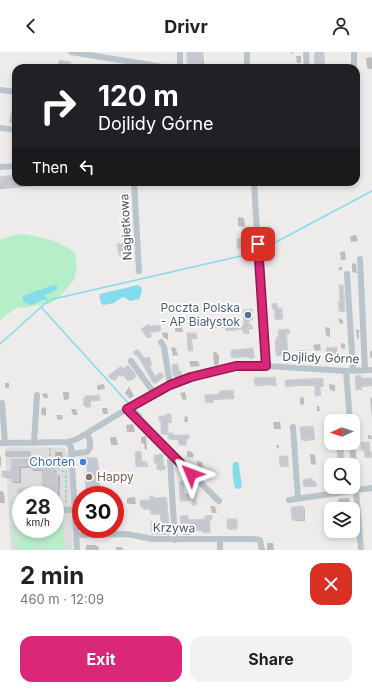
<!DOCTYPE html>
<meta charset="utf-8">
<style>
body{margin:0;font-family:Inter,sans-serif;background:#f2f2f2;color:#222;height:100vh;display:flex;flex-direction:column;font-size:15px;white-space:nowrap}
*{box-sizing:border-box;margin:0}
p{font-size:13px;color:#767676}
.icon{flex:none;width:22px;height:22px;fill:none;stroke:currentColor;stroke-width:2;stroke-linecap:round;stroke-linejoin:round}
.map{position:relative;height:498px;overflow:hidden}
.sheet{display:flex;flex-direction:column;background:#fff;flex:1}
.sheet>*{flex:none}
.top-card{position:absolute;left:12px;top:12px;width:348px;height:122px;border-radius:12px;box-shadow:0 2px 6px #0003;background:#202124;color:#fff;overflow:hidden}
.needle{width:26px;rotate:266deg}
.buttons{position:absolute;left:324px;top:362px;display:grid;gap:8px}
.buttons a{display:grid;place-items:center;width:36px;height:36px;border-radius:8px;background:#fff;box-shadow:0 2px 6px #0003;font-size:20px}
.speed{position:absolute;left:12px;top:434px;display:flex;gap:8px;font-size:20px;font-weight:700;text-align:center}
.speed>*{display:grid;place-content:center;width:52px;height:52px;border-radius:50%;background:#fff;box-shadow:0 2px 6px #0003;line-height:1}
.speed small{font-size:10px;font-weight:400}
.speed .limit{border:6px solid #d22;background:#fff;color:#111}
.pin{position:absolute;display:grid;place-items:center;width:34px;height:34px;color:#fff;margin:-17px;border-radius:8px;box-shadow:0 2px 6px #0006}
.me{position:absolute;width:44px;margin:-22px;rotate:314deg;stroke-linejoin:round;filter:drop-shadow(0 0 3px #0008)}
.turn{display:flex;align-items:center;gap:14px;height:84px;padding:0 20px;font-size:18px}
.turn .icon{width:52px;height:52px;stroke-width:2.5}
.turn b{display:block;font-size:28px;line-height:34px}
.then{display:flex;align-items:center;height:38px;padding:0 20px;background:#0003;gap:8px;font-size:15px}
.round{display:grid;place-items:center;flex:none;width:42px;height:42px;border-radius:12px;background:#f2f2f2}
.summary{display:flex;align-items:center;justify-content:space-between;height:68px;padding:0 20px}
h1{font-size:24px;font-weight:700;line-height:30px}
.cta{display:flex;gap:8px;margin-top:auto;padding:8px 20px}
.cta a{flex:1;height:46px;border-radius:12px;background:#db2777;color:#fff;font-size:16px;font-weight:700;line-height:46px;text-align:center}
.cta a+a{background:#f2f2f2;color:#222}
header{display:flex;justify-content:space-between;align-items:center;height:52px;padding:0 20px;background:#fff;font-size:18px;font-weight:700}
.map>svg:first-child{display:block}
.education{fill:#dfdcdd;fill-rule:evenodd}
.green{fill:#b7eeca}
.water{fill:#84dbeb}
.shadow{fill:#0003}
.lines{fill:none;stroke-linecap:round;stroke-linejoin:round}
.stream{stroke:#84dbeb;stroke-width:1.5}
.building{fill:#c5c8ce;stroke:#cfd2d7}
.path{stroke:#6fcc9a;stroke-width:1;stroke-dasharray:3 2;stroke-linecap:butt}
.minor{stroke:#b9c4cb;stroke-width:6}
.route-casing{stroke:#8e194d;stroke-width:10}
.route{stroke:#db2777;stroke-width:7}
.service-dot{fill:#5c6f8a;stroke:#fff;stroke-width:1.5}
.shop-dot{fill:#3f7fe0;stroke:#fff;stroke-width:1.5}
.education-dot{fill:#8d6e63;stroke:#fff;stroke-width:1.5}
.labels{text-anchor:middle;stroke-width:3.5;stroke-linejoin:round;paint-order:stroke}
.street-label{font-size:12px;fill:#445058;stroke:#fff}
.service-label{font-size:12px;fill:#4e5e75;stroke:#fff;text-anchor:end}
.shop-label{font-size:12px;fill:#366cbe;stroke:#fff;text-anchor:end}
.education-label{font-size:12px;fill:#785e54;stroke:#fff;text-anchor:start}
</style>
<header><svg class="icon" aria-label="back" viewBox="0 0 24 24"><path d="M15 5l-7 7 7 7"/></svg>Drivr<svg class="icon" aria-label="person" viewBox="0 0 24 24"><circle cx="12" cy="8" r="4"/><path d="M4 21q1-7 8-7t8 7"/></svg></header>
<div class="map">
<svg width="372" height="498" viewBox="0 0 372 498">
<rect width="100%" height="100%" fill="#eeebeb"/>
<path class="education" d="M5 395 64 396 68 402 73 498H11ZM21 443H55V477H21Z"/>
<path class="green" d="M22 182C44 186 57 187 75 201L77 216 74 228 57 247 49 252 16 256 0 268V188L11 184Z
M11 448H15L18 498H14Z
M63 467 65 498H44L42 477H55V468Z
M19 470H21V477H41L42 498H20Z"/>
<path class="water" d="M53 233 57 234V237L45 243V245L48 247 47 248H41L39 250 30 253 23 249V244Z
M138 233 141 235 142 239 139 247 130 249 124 245 121 246 114 251 103 253C100 251 99 246 100 242Z
M235 410H238L239 413 242 435 239 437 235 436C233 428 232 419 233 411Z"/>
<path class="shadow" d="M188 0H203L204 12 190 13 188 11Z
M315 0H324L325 14 317 15 316 14Z
M296 4H301V11H297Z
M372 5V17H369L367 15 366 6Z
M84 13 95 15 96 16H83Z
M15 23H16V32L14 31Z
M16 125V130H33L34 134 0 137V128Z
M116 130H124L125 132H117Z
M238 165 244 166 245 175 238 174Z
M356 183 358 189 351 190 350 184Z
M247 187 249 196 239 197 238 196Z
M128 194 129 198V202L121 204 120 202Z
M345 199 346 208H341L340 200Z
M352 211 356 212 357 221 352 220Z
M339 215H342V218H339Z
M343 234 344 235 345 260H341L340 259Z
M277 252 278 257 283 258V267L277 268 276 267 275 258 273 257Z
M251 258 253 268 249 269 250 274H252L253 277H249V282H246L244 277 228 279 226 276H213L211 275 225 271 226 276 245 274Z
M339 266 343 268V272L339 271Z
M160 274 161 279 150 281 152 284 149 286 148 285 150 275Z
M182 275 183 280H177L175 279V276Z
M325 275 330 276V285L326 284Z
M356 277 359 278V287L357 286Z
M289 278 290 282H287L288 303 278 304 277 303 280 286Z
M162 280 168 281V288L163 285Z
M188 282H196L197 283V287H192L193 299 189 298Z
M341 291 345 292V297L341 296Z
M320 292 321 298 315 299 313 293Z
M175 295 178 303 173 304 171 296Z
M336 296 338 304H330L329 303Z
M253 297 255 305 251 307 248 305 233 306 232 305V299Z
M298 298H305L306 306H300Z
M370 299H372V306L370 305Z
M135 300 145 307 150 306 152 313 149 314 155 325 162 322 164 325 155 332 139 304 138 305Z
M213 300H216L219 304V312H217L218 314 214 313Z
M358 308H360V312H358Z
M189 309H198L200 314 191 315Z
M178 313 179 320 182 321V324L175 325 174 324Z
M129 315 136 325 130 329 124 322 121 325 120 323 114 329 110 324Z
M361 324 362 327H372V334L362 335V338H358L357 337Z
M275 326 277 334H272L271 333 257 334 256 333Z
M322 327 324 335H320L321 344 316 343V334H297L287 335 286 334Z
M5 331H9V336H5Z
M104 332 105 337 98 338 97 336V333Z
M329 332 335 333V339L330 338Z
M129 335 134 344 130 347 125 341Z
M233 339 234 347 214 348 213 351H207L206 350 220 343Z
M63 340H69V347L64 348Z
M185 340 187 347 183 348 180 341Z
M47 341 48 346H44L42 342Z
M99 344 100 349H91V355L87 356 85 354 84 347Z
M300 345 304 346V353L300 352Z
M370 346H372V366Z
M317 354H319L320 359H317Z
M42 355 46 356V364L41 362Z
M102 356H107L108 362H103Z
M71 357H76L78 363H73Z
M56 363H62L63 367 58 368Z
M171 363 172 371H168V382L188 384 189 387H187L186 394 181 393 179 388H171L169 383 162 382Z
M185 364 188 365V370H184Z
M345 365 346 369H342V366Z
M273 370H280L281 377H274Z
M133 372 135 380H127L126 373Z
M312 375 314 377 315 388 304 389 302 387Z
M368 383H371L372 387H368Z
M146 384 147 397 145 398 144 392 141 391V385Z
M110 385H116L118 393H111Z
M335 391 344 392V413H337L342 399Z
M276 393H279V396H277Z
M187 399H190L194 402 193 406 187 405Z
M55 400H62L63 408H56Z
M140 400 142 411 147 410 148 415H138L137 414Z
M310 402 315 403 316 413 311 412Z
M162 403 164 414 166 417 160 419 158 412 155 411Z
M0 404 1 405V414H0Z
M287 405 289 415H282L281 414Z
M44 407 46 410V416L52 415 57 420 54 422H57L60 424 59 466H55V443H21V469L19 467V437H43V419H33L31 416H21V431H14L12 429V426H5L3 424 12 420V408Z
M97 407 98 408 101 441H88L87 440 88 414H82L81 412Z
M197 409 202 410 204 420 198 419Z
M325 418 329 419 330 423H325Z
M183 430 184 443 195 442 197 453 193 452V449H181Z
M316 431 317 432 316 435H305L304 434Z
M0 439H2L4 441 5 451H0Z
M135 445 136 452H129L127 451V446Z
M153 445 154 447 166 446 167 447 170 483 154 482 153 481 162 471 161 462 153 463 151 457 145 458 141 455 151 449Z
M349 446 350 451H347V457H343V452H339L338 447Z
M210 454H215L217 461H212Z
M303 455 305 457V469H295L293 467Z
M188 464 189 469 206 468 211 464 212 468H210V481H204L203 479H190V483H184L181 465Z
M236 468 238 477 229 478 228 477Z
M89 477H104V479H90Z
M267 491H273L274 498H267Z
M86 493H95L99 495V498H86Z
M116 495H122L123 498H116Z"/>
<g class="lines">
<path class="stream" d="M263 197 372 139
M41 255 130 353
M0 292 49 248 254 201
M133 355 142 364"/>
</g>
<path class="building" d="M187 0H202V11H187Z
M324 1V14H315L314 2Z
M59 8 71 10 70 16 58 15Z
M14 50H16V71L9 70Z
M11 123V125H13V130H35V133L1 135 0 125Z
M247 186 248 196H237V187Z
M126 191 129 196 128 202 119 203 117 192Z
M339 233H343L345 259H339L338 250H340Z
M277 251V256H282L283 267H275L274 257H272V252Z
M252 257V268H249V273H252V276H248V281H243V277L226 279 225 275 211 276 210 270H225L226 275 244 273 243 258Z
M149 272 150 274 160 273 161 278 150 280 151 283 147 286 141 277Z
M289 277 290 281H286L288 303H276L275 289H276V285H279L278 278Z
M187 281H196L197 286H191L192 299H188Z
M337 295V303L328 304 326 296Z
M253 296 254 304 249 306 246 304 231 305V298Z
M138 297 144 306 150 305 151 312 149 313 155 324 161 320 164 324 153 331 138 304H136L133 300Z
M172 312H178L179 319H181L182 323 173 324Z
M128 313 136 323 128 329 122 322 120 324 119 323 112 328 108 324 121 314 123 317Z
M361 323V326H372V333L361 334V337L356 338 355 324Z
M262 325V326L275 325 276 333H270V332L255 333 254 326Z
M323 326V334H320V343L315 344V333H296L285 335V328Z
M233 338 234 346 213 347 212 350 205 351V343L219 342V339Z
M99 343 100 348 90 349 91 355 84 354 83 347 85 346V344Z
M165 362H171V370H168V382H161V369H159V364H165Z
M313 374 314 387 301 388 300 375Z
M168 381H173V383H189V386H186L185 393H179L178 387H168Z
M361 390H369L370 400H372V405L365 406 364 398H361Z
M334 391H343L344 413H338L337 398H335Z
M141 399 142 410 147 409V414L136 415 135 400Z
M163 402V412L166 415 164 417 157 418V411H154V403Z
M279 404H288V414H280Z
M80 405 97 406 100 440H86L85 421H87V413H80Z
M44 406V415H51L52 413 56 417 51 421H58L57 443H18V436H42V417H30V414H19V429H11V424L2 425V419H11V407Z
M311 426 312 428 316 430 315 434H303V428Z
M183 429 184 442 196 441V453H192V449H180L179 430Z
M150 444H154V446L166 445 170 482H152L151 470H161L160 462H151L150 457H143V455H140V448H150Z
M303 454 304 467 292 468 291 455Z
M188 463V468L205 467V464L212 463V467L210 468V480L202 481V478L189 479V482H182L180 464Z
M227 467H237V477H227Z"/>
<g class="lines">
<path class="path" d="M291 0 293 3
M50 396V409L57 411 59 418 65 420
M66 451V420L67 419"/>
<path class="minor" d="M71 0 169 16
M180 0V16
M247 0V16
M306 0 307 16
M354 0V16
M0 38 16 40
M0 76 16 78
M0 115 16 114
M134 130 139 219
M254 130 265 314
M360 207 365 318
M347 222 353 318
M161 290 164 295 170 333
M131 309 154 341
M346 319 350 369
M2 351 5 391
M127 357 173 404 219 449
M293 375 298 446
M68 390 71 395 77 498
M0 391 68 390 77 387 127 357 170 333 212 319 236 314 249 313 346 319 372 318
M34 391 37 343
M352 391 361 498
M8 402H28
M71 402 87 400 90 396V389L87 381
M173 404 170 408 175 488
M289 448 372 436
M64 458 75 457
M77 483 126 482 153 487H254L260 488 262 498
M220 487V498"/>
</g>
<g class="lines">
<defs>
<path id="route" d="M191 422 127 357 170 333 191 325 236 314H266L258 192"/>
</defs>
<use href="#route" class="route-casing"/>
<use href="#route" class="route"/>
</g>
<circle class="service-dot" cx="248" cy="263" r="4"/>
<circle class="shop-dot" cx="83" cy="410" r="4"/>
<circle class="education-dot" cx="89" cy="425" r="4"/>
<g class="labels">
<g class="street-label">
<text transform="translate(126 175) rotate(-93)" y="4">Nagietkowa</text>
<text transform="translate(321 306) rotate(2)" y="4">Dojlidy Górne</text>
<text transform="translate(174 476) rotate(1)" y="4">Krzywa</text>
</g>
<g class="service-label">
<text x="240" y="260">Poczta Polska<tspan x="240" dy="14">- AP Białystok</tspan></text>
</g>
<g class="shop-label">
<text x="75" y="414">Chorten</text>
</g>
<g class="education-label">
<text x="97" y="429">Happy</text>
</g>
</g>
</svg>
<div class="buttons">
<a><svg class="needle" viewBox="-14 -14 28 28"><path d="M0-13l5 13h-10z" fill="#e53935"/><path d="M0 13l5-13h-10z" fill="#767676"/></svg></a>
<a><svg class="icon" aria-label="search" viewBox="0 0 24 24"><circle cx="10" cy="10" r="6"/><path d="M15 15l6 6"/></svg></a>
<a><svg class="icon" aria-label="layers" viewBox="0 0 24 24"><path d="M12 4l9 5-9 5-9-5zM3 14l9 5 9-5"/></svg></a>
</div>
<div class="speed"><div>28<small>km/h</small></div><div class="limit">30</div></div>
<div class="pin" style="left:258px;top:192px;background:#d93025"><svg class="icon" aria-label="arrive" viewBox="0 0 24 24"><path d="M6 21V4h12l-3 4 3 4H6"/></svg></div>
<svg class="me" style="left:191px;top:422px" viewBox="-20 -20 40 40"><path d="M0-17L14 15 0 8-14 15z" fill="#db2777" stroke="#fff" stroke-width="4"/></svg>
<div class="top-card">
<div class="turn"><svg class="icon" aria-label="right" viewBox="0 0 24 24"><path d="M7 20v-9h11M14 6l5 5-5 5"/></svg><div><b>120 m</b>Dojlidy Górne</div></div>
<div class="then">Then<svg class="icon" aria-label="left" viewBox="0 0 24 24"><path d="M17 20v-9H6M10 6l-5 5 5 5"/></svg></div>
</div>
</div>
<section class="sheet">
<div class="summary"><div><h1>2 min</h1><p>460 m · 12:09</p></div><a class="round" style="background:#d93025;color:#fff"><svg class="icon" aria-label="close" viewBox="0 0 24 24"><path d="M6 6l12 12M18 6L6 18"/></svg></a></div>
<div class="cta"><a>Exit</a><a>Share</a></div>
</section>
